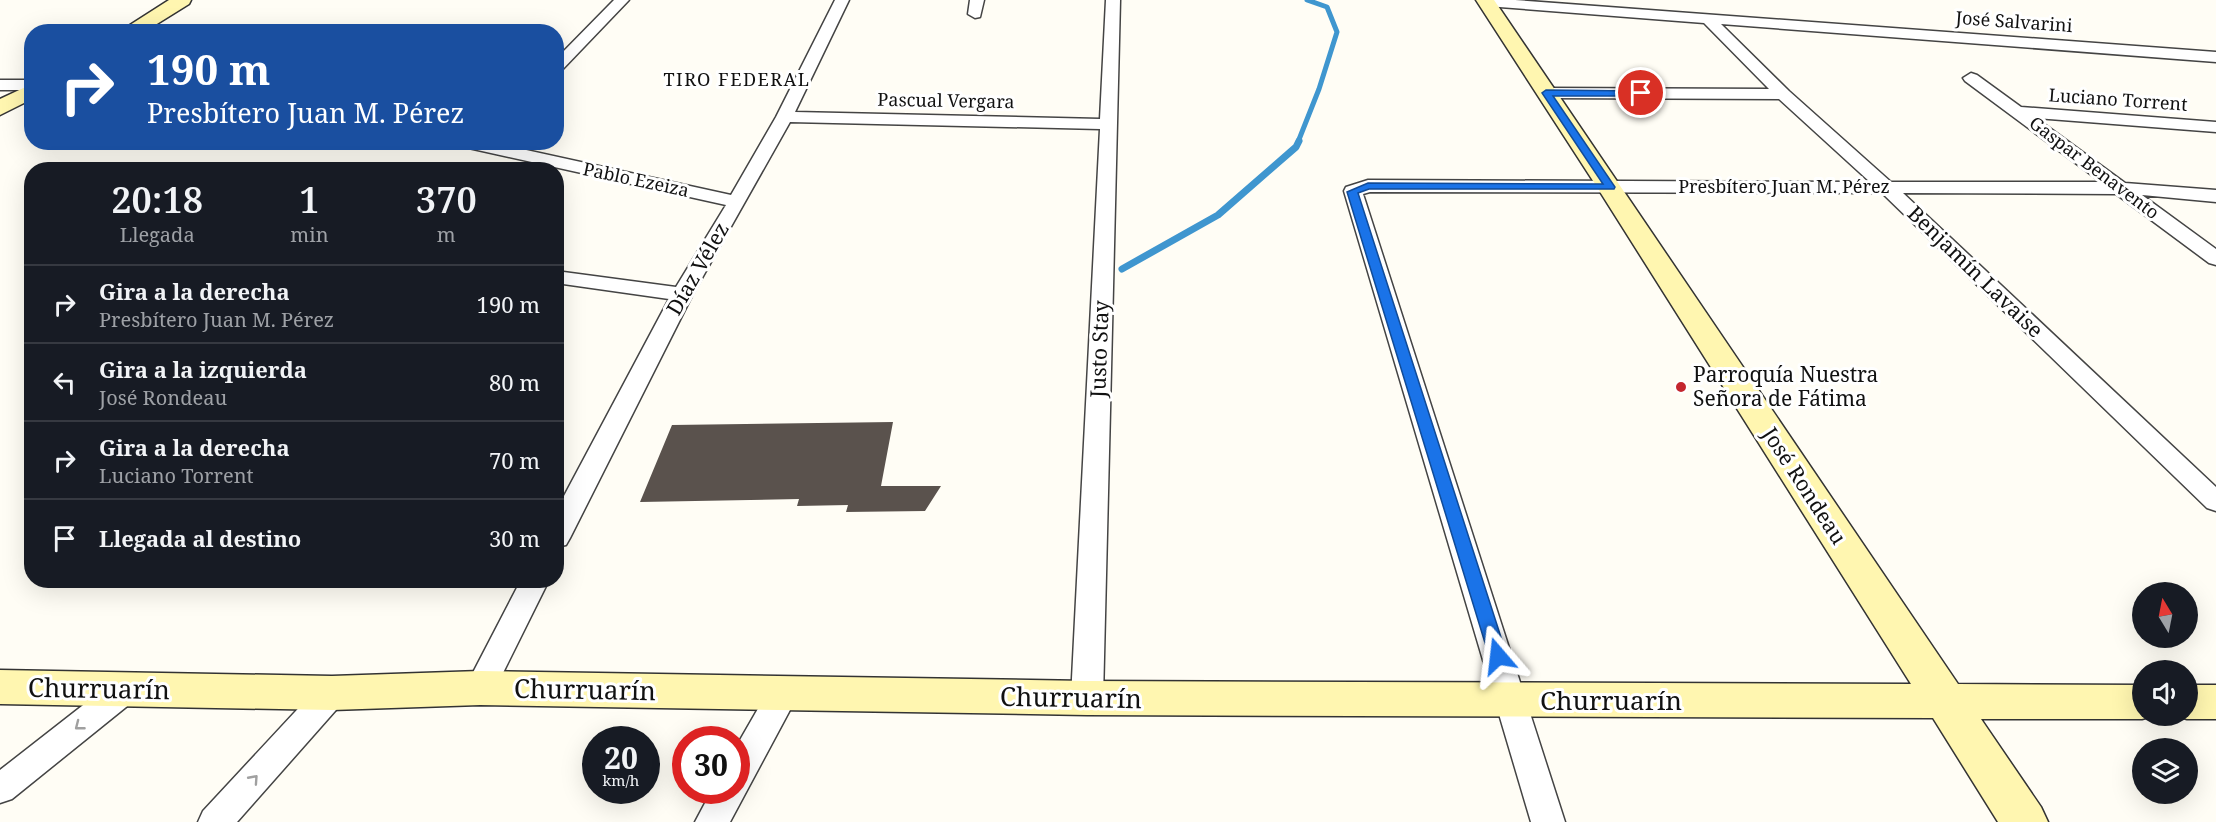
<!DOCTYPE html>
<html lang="es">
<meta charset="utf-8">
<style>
body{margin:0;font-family:"Noto Serif",serif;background:#242831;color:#f1f3f6;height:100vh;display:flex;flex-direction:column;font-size:22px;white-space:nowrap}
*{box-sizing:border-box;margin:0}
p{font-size:20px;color:#9ea1a6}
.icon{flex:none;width:33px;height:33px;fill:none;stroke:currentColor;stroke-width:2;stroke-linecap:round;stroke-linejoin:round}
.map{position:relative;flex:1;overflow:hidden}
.sheet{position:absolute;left:24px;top:162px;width:540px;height:426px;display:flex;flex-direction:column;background:#171b24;border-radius:24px;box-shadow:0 6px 24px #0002}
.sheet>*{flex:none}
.guide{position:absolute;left:24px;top:24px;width:540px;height:126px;border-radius:24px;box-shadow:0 6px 24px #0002;background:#1a4fa0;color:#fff;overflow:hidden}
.needle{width:39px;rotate:350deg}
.buttons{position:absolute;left:2132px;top:582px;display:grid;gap:12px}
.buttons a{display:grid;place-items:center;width:66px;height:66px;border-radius:50%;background:#171b24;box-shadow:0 6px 24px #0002;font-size:30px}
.speed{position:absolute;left:582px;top:726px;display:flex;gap:12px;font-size:30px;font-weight:700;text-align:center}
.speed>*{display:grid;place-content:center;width:78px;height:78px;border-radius:50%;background:#171b24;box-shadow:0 6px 24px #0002;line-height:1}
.speed small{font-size:15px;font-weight:400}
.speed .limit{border:9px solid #d22;background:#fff;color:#111}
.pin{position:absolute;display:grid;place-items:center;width:51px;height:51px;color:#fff;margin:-26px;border:3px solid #fff;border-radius:50%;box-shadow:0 2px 6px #0007}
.me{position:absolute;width:66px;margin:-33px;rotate:343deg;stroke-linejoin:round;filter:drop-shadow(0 0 4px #0008)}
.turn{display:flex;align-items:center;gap:21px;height:126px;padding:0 24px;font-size:27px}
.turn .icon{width:78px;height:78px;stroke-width:2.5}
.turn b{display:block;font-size:42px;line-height:51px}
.eta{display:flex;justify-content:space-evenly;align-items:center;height:102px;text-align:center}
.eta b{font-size:36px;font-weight:600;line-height:42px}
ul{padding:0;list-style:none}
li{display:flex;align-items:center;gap:18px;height:78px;padding:0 24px;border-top:2px solid #363941}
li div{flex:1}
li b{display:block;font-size:22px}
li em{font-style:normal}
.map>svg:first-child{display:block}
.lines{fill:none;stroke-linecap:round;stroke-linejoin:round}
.stream-far1{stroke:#3f96cf;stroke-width:5}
.stream{stroke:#3f96cf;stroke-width:7}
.building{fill:#5a524d}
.street-casing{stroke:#444;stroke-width:3}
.secondary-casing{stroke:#333;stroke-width:3}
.street{fill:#fff;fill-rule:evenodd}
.secondary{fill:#fff6b0;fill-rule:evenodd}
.oneway{stroke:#a0a0a0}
.route{fill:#1a73e8;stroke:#114b97;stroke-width:1.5}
.poi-dot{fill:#c4262e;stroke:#fff;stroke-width:2}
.labels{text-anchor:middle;stroke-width:6;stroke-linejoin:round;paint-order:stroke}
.far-street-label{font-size:18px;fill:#111;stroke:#fff}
.far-neighbourhood-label{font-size:18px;letter-spacing:1.5px;fill:#111;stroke:#fff}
.street-label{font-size:21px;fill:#111;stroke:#fff}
.poi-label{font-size:21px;fill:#111;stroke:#fff;text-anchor:start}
.near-street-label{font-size:26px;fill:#111;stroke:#fff}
</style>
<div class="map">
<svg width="2216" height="822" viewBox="0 0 2216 822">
<rect width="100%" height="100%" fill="#fffdf5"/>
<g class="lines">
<path class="stream-far1" d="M1298 142 1319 89 1337 32 1327 7 1307 0"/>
<path class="stream" d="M1122 269 1218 215 1296 147 1299 141"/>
</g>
<path class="building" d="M893 422 881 486H941L925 511 846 512 848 505 797 506 799 499 640 502 672 425Z"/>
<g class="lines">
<defs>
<path id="street" d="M614 0H629L561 71 556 73V59Z
M835 0H849L795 112 1100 119 1106 0H1120L1103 698 1098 707 1087 710 1076 707 1071 698 1100 129 790 122 693 294 570 538 566 545 556 547V511L669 299 556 283V271L676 287 726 205 464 147 456 142H490L731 195 776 117Z
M970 0H984L980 17 975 18 968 14Z
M1480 0H1515L2216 52V62L1721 24 1789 91 1891 182H2101L1965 81 1963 78 1971 73 1977 75 2021 107 2216 122V132L2036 118 2125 183 2216 190V202L2142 195 2216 249V265L2209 263 2116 194 1903 193 2216 487V511L2207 508 1882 193 1370 192 1363 194 1565 822H1531L1344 191 1346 187 1368 180 1870 182 1779 99 1547 98 1539 93 1547 88 1769 89 1704 23 1486 6 1481 5Z
M0 80H32V90H0Z
M521 580H549L491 697 480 700 469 697 465 688Z
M125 678 136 681 140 690 136 699 12 799 0 803V770L114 681Z
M332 681 343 684 348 693 343 702 237 822H198L203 811 321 684Z
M782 683 793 686 798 695 730 822H695L712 790H736V747L771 686Z"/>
<path id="secondary" d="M169 0H191L189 4 144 32H119Z
M1476 0H1494L1958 684 2142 685V716H2153L2142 719H1981L2041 807 2048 822H1998L1933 718 1087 715 480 705 332 710 0 704V670L332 676 480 671 1087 681 1911 684 1597 187Z
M32 84V99L0 115V99Z
M2187 685H2216V719H2187L2176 716H2187Z"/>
</defs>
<use href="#street" class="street-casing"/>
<use href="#secondary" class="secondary-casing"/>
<use href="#street" class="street"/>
<use href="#secondary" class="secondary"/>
</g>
<defs><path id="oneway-chevron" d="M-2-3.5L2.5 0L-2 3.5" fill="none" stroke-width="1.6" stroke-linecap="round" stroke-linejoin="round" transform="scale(1.5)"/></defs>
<g class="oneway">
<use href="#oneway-chevron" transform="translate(79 726) rotate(142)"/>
<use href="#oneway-chevron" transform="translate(254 779) rotate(-48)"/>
</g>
<path class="route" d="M1546 90 1641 91 1646 93 1641 96H1553L1615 187 1614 189H1369L1358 193 1507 656 1504 661 1498 663 1492 661 1489 656 1347 192 1368 183 1603 184 1542 93Z"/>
<circle class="poi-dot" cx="1681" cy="387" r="6"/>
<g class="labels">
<g class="far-street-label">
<text transform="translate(2014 22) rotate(4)" y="6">José Salvarini</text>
<text transform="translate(2118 100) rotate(4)" y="6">Luciano Torrent</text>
<text transform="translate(946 101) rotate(1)" y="6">Pascual Vergara</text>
<text transform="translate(2094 168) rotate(37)" y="6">Gaspar Benavento</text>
<text transform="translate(636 180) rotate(12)" y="6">Pablo Ezeiza</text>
<text x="1784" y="193">Presbítero Juan M. Pérez</text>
</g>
<g class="far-neighbourhood-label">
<text x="737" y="86">TIRO FEDERAL</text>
</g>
<g class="street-label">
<text transform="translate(698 269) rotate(-60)" y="7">Díaz Vélez</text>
<text transform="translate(1975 272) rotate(44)" y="7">Benjamín Lavaise</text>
<text transform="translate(1100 349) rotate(-88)" y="7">Justo Stay</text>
<text transform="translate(1804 486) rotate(57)" y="7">José Rondeau</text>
</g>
<g class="poi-label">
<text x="1693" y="382">Parroquía Nuestra<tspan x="1693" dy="24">Señora de Fátima</tspan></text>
</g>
<g class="near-street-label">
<text transform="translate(99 689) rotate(1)" y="9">Churruarín</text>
<text transform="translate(585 690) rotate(1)" y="9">Churruarín</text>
<text transform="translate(1071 698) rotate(1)" y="9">Churruarín</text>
<text x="1611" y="710">Churruarín</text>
</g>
</g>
</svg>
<div class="buttons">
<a><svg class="needle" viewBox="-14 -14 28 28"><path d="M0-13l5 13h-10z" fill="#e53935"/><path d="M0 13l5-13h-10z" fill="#9ea1a6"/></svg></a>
<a><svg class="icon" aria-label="sound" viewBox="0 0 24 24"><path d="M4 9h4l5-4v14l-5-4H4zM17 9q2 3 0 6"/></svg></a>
<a><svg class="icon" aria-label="layers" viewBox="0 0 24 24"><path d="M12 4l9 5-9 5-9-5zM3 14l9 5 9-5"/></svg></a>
</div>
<div class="speed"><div>20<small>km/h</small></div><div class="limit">30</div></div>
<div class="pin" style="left:1641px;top:93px;background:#d93025"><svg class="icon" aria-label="arrive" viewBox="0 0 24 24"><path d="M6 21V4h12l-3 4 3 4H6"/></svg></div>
<svg class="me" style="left:1498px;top:656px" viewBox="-20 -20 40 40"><path d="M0-17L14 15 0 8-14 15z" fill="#1a73e8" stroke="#fff" stroke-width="4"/></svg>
<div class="guide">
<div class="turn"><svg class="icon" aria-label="right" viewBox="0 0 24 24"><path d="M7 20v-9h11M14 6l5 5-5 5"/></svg><div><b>190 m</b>Presbítero Juan M. Pérez</div></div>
</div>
<section class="sheet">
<div class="eta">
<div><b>20:18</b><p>Llegada</p></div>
<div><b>1</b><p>min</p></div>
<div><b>370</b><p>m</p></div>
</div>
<ul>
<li><svg class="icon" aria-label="right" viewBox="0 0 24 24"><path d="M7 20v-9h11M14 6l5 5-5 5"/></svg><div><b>Gira a la derecha</b><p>Presbítero Juan M. Pérez</p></div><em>190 m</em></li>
<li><svg class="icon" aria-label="left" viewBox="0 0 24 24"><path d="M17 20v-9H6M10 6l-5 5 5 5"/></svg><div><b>Gira a la izquierda</b><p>José Rondeau</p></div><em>80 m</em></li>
<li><svg class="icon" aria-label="right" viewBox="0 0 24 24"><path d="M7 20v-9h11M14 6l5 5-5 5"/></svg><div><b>Gira a la derecha</b><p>Luciano Torrent</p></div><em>70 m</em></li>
<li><svg class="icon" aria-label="arrive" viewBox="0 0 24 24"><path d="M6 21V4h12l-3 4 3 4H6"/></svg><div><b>Llegada al destino</b></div><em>30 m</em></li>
</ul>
</section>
</div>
